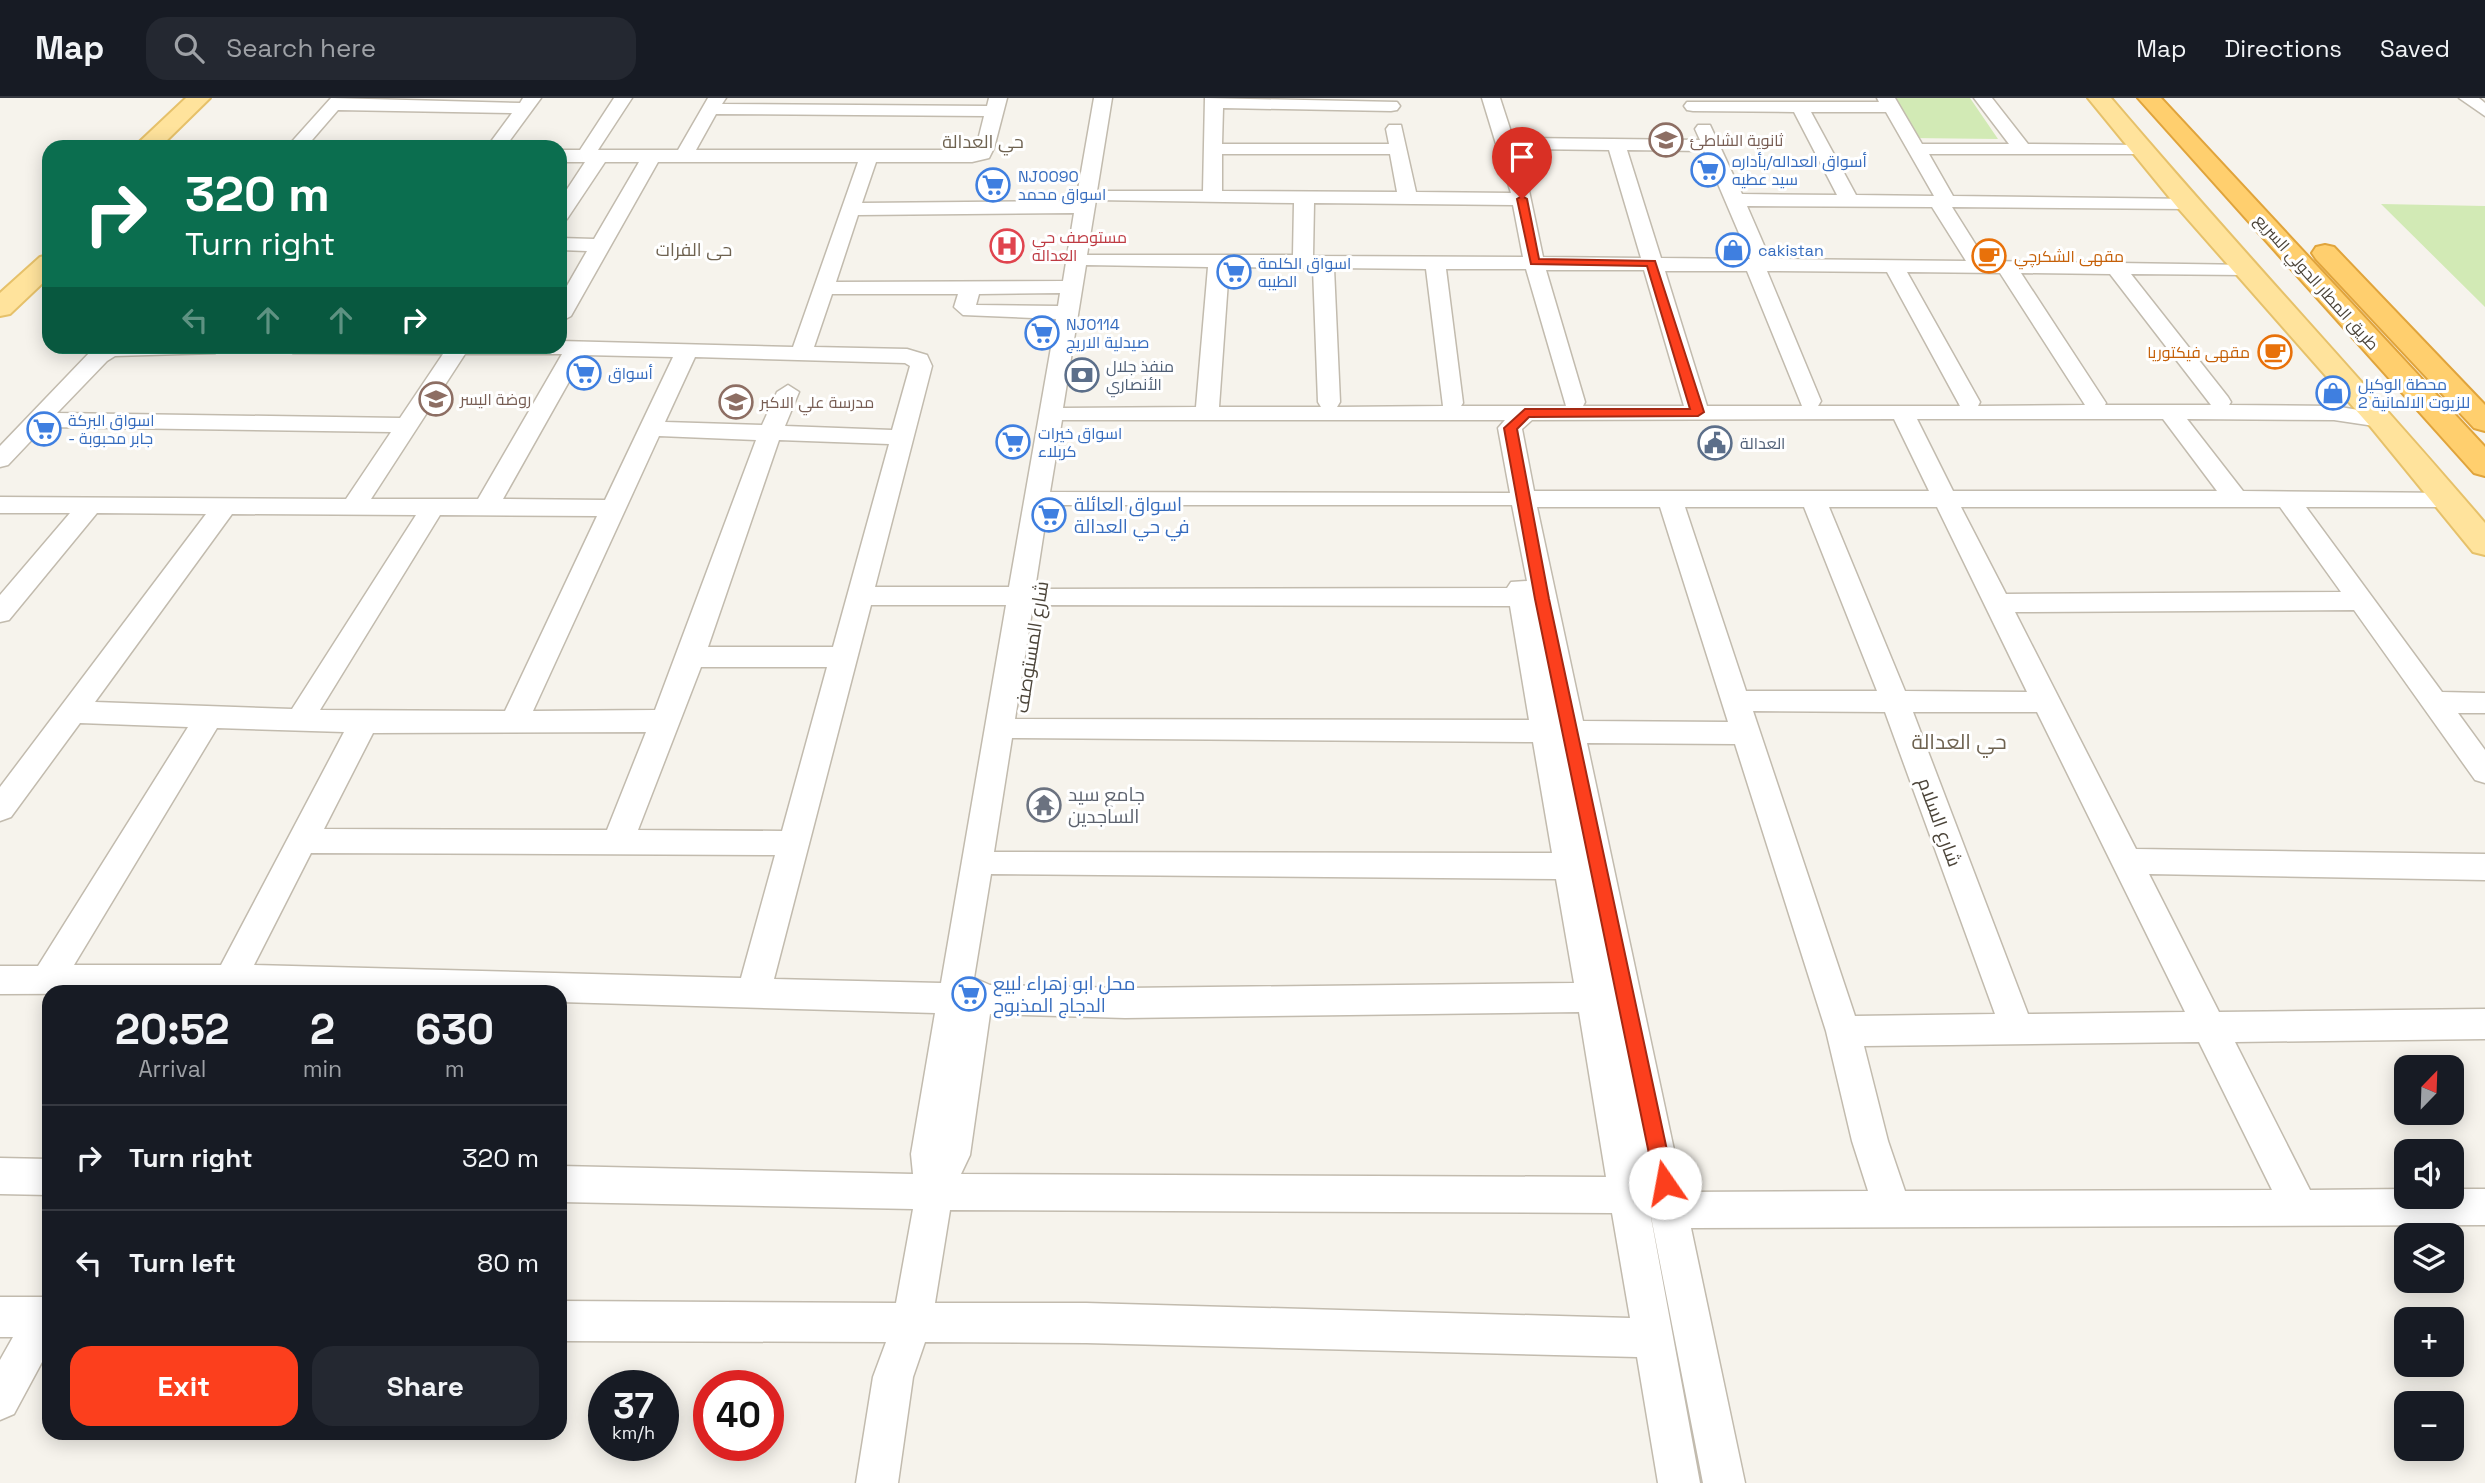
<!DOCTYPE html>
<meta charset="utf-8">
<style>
body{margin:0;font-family:"Space Grotesk",Cairo,sans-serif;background:#242831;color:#f1f3f6;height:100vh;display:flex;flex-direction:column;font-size:26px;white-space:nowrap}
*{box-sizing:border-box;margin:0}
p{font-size:23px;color:#9ea1a6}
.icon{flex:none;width:38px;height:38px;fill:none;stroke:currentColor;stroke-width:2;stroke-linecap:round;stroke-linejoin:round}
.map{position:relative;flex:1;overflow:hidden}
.sheet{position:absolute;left:42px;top:887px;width:525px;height:455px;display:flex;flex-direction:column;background:#171b24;border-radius:21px;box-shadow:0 4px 18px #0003}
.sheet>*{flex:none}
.hud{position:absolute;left:42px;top:42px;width:525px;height:214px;border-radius:21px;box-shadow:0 4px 18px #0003;background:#0b6e4f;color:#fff;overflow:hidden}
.needle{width:46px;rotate:23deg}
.fabs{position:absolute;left:2394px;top:957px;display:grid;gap:14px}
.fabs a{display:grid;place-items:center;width:70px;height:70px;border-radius:14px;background:#171b24;box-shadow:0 4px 18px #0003;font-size:35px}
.speed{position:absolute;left:588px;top:1272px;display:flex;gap:14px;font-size:35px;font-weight:700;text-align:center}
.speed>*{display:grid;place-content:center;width:91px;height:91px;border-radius:50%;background:#171b24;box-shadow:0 4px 18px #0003;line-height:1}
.speed small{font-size:18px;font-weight:400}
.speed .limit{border:10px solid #d22;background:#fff;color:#111}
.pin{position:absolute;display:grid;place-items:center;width:60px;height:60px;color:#fff;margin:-72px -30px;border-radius:50% 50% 50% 0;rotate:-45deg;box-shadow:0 0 7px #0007}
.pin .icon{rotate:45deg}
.me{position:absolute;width:77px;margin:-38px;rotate:348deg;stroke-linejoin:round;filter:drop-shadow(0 0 5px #0008)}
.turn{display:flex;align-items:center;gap:24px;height:147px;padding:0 28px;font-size:32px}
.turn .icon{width:91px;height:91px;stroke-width:2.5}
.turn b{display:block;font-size:49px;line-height:60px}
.lanes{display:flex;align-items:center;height:66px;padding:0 28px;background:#0003;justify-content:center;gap:35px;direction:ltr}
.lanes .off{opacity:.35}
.eta{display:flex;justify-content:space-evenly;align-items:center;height:119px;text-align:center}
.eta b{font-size:42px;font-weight:600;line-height:49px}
.action{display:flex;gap:14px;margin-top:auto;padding:14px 28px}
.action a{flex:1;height:80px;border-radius:21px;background:#fc3f1d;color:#fff;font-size:28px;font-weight:600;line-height:80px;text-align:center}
.action a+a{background:#242831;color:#f1f3f6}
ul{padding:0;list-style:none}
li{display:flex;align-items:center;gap:21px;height:105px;padding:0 28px;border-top:2px solid #363941}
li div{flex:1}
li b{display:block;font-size:26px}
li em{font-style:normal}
header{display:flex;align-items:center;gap:42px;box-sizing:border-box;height:98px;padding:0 35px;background:#171b24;border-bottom:2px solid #363941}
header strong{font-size:33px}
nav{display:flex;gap:38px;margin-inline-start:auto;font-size:24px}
.search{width:490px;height:63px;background:#242831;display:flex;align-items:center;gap:18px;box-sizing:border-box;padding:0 24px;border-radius:21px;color:#9ea1a6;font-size:26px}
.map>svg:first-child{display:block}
.green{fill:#d2eab5}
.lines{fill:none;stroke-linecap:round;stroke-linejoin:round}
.minor-casing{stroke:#c2bbae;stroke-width:3}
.major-casing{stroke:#e6c16a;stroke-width:4}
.highway-casing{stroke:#e0a43c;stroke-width:4}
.minor{fill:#fff;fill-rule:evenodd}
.major{fill:#ffe39c;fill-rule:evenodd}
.highway{fill:#ffcf6e;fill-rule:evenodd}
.route{fill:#fc3f1d;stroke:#a42913;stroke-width:2}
.labels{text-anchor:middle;stroke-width:6;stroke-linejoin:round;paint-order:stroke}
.far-education-label{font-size:16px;fill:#785e54;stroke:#fff;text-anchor:start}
.far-shop-label{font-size:16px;fill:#366cbe;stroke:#fff;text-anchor:start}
.far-health-label{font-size:16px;fill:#be3a42;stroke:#fff;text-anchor:start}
.far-food-label{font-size:16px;fill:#c56008;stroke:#fff;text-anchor:start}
.far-street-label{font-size:16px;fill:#4b4439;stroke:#fff}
.far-service-label{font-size:16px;fill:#4e5e75;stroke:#fff;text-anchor:start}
.far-neighbourhood-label{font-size:18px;fill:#6e6250;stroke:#fff}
.shop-label{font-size:19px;fill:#366cbe;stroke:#fff;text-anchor:start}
.street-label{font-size:19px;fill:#4b4439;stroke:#fff}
.worship-label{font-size:19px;fill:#5b616d;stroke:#fff;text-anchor:start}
.neighbourhood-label{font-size:21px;fill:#6e6250;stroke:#fff}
</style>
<header>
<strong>Map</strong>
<div class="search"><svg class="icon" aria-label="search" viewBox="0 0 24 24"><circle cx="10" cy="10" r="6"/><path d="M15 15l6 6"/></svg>Search here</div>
<nav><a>Map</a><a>Directions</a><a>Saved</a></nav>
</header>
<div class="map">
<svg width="2485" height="1385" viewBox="0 0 2485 1385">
<rect width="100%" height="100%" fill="#f6f3ec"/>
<path class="green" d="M1887 0H1970L1998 41 1911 40Z
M2381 106 2485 108V209Z"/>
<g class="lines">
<defs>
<path id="minor" d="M331 0 520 5 523 0H541L505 49H487L512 15 338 12 306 49H287Z
M614 0H632L598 52H678L708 0H726L722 6 987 8 989 0H1007L994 50 989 60 972 64H876L862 105 1076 103 1094 0H1112L1097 93H1203L1205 0 1397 4 1400 8 1397 12 1391 13 1223 10 1222 46H1389L1386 31 1389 27H1401L1416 94 1511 95 1482 0H1500L1513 40 1700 42 1695 31 1698 27H1710L1742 96 1837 97 1794 14 1693 13 1687 12 1684 8 1687 4H1879L1877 0H1895L1922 46H2009L1974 0H1992L2028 46 2147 47 2150 51 2141 56H1929L1953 98 2194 101 2197 105 2194 109 2187 111 1952 109 1986 163 2253 167 2256 171 2246 177 2131 176 2228 299 2231 304 2229 307 2334 308 2389 317 2393 322 2389 327 2381 329 2334 322 2187 321 2243 393 2455 395 2458 401 2455 407 2446 409H2306L2442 594 2485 595V615H2458L2485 652V685L2475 682 2354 512 2015 514 2136 751 2485 756V782L2149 776 2219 914 2485 911V941L2235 944 2310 1092 2406 1091V1099H2452V1091H2485V1127L1691 1130 1745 1385H1703L1647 1098 1700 1385H1658L1637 1259 1086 1245 925 1244 913 1279 898 1385H856L873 1279 886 1244 560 1243V1203L896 1205 913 1111 560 1104V1068L913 1076 911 1056 935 915 560 904V894L0 896V868H38L188 629 80 625 11 719 0 723V689L206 416 97 415 9 522 0 524V497L70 415H0V399L346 401 391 334 44 329 8 367 0 369V348L91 253 101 248H226L215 255 115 258 107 263 57 315 400 320 443 256 293 255 282 248H560V243L793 249 858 64H658L571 218 560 224V200L587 153 560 152V140L594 141 639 64H605L567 121 560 123V102L585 64H560V52H580ZM1811 14H1886L1934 98 1856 97ZM716 16 984 18 976 50 972 52H696ZM1516 51 1609 52 1641 160 1543 159 1528 88ZM1627 52 1704 53 1750 161 1661 160ZM1222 56H1390L1397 94 1222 93ZM1096 102 1294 105 1293 157H1087ZM1314 105 1513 107 1523 159 1313 158ZM1747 108 1932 109 1966 163 1770 161ZM1074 115 1063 183 836 184 858 117ZM1086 167 1208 169 1196 309 1063 310ZM1229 169 1313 170 1318 304 1321 309H1219ZM1334 170 1426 171 1443 308 1337 309 1340 304ZM1446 171H1526L1566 308H1461L1463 305ZM1546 172H1644L1684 308H1583L1585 304ZM1665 173H1747L1802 308H1707ZM1767 173 1887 174 1960 308H1818L1821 303ZM1907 174 2000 175 2085 307 1978 308 1980 304ZM2021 175 2110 176 2211 307H2105L2106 305ZM1060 195 1058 208 976 207 979 196ZM832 196H958L954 209 963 217 1056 221 1009 489H875L932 268 927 257 907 251 814 249ZM465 256H562L478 401H371ZM584 257 673 259 605 402 503 401ZM695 259 905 265 910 268 892 332 785 328 799 294 788 287 777 294 762 327 665 324ZM1894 321 1929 393H1534L1522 331 1532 322ZM1917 321H2163L2217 393H1953ZM1062 322H1505L1498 330 1510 395 1050 394ZM659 338 756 342 655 612 533 613ZM779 342 889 346 833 549H708ZM1048 407H1512L1527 483 1511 484 1507 490 1035 491ZM1537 409H1660L1728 624 1583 623ZM1685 409H1804L1877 593H1746ZM1829 409H1937L2027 594 1905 593ZM1961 409H2280L2341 494 2006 496ZM232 416 416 417 292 611 95 604ZM440 417 597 418 505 613 320 612ZM871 507H1006L941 885 774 881ZM1033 507 1510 508 1529 622 1015 621ZM701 569H827L782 733 638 732ZM1753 613 1885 614 1995 916 1855 918ZM1913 614H2037L2185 914 2028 916ZM217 630 344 634 221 867H74ZM646 634 607 732 324 731 373 635ZM1012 640 1533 644 1552 755 994 754ZM1587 645 1735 646 1826 933 1852 1043 1868 1093 1683 1094ZM311 755 775 757 741 880 254 867ZM991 776 1556 781 1574 885 1125 890 990 887 974 880ZM1579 914 1606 1079 961 1076 970 1057 990 916 1125 920ZM2199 944 2272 1092 1905 1093 1888 1043 1864 948ZM950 1112 1612 1115 1630 1220 1086 1205H935Z
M2459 0H2479L2485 5V18Z
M0 1060 49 1061V1097L0 1096Z
M0 1199H49V1251L14 1316 0 1322V1262L13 1239H0Z"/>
<path id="major" d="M186 0H210L160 49H134Z
M2088 0H2111C2233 144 2362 281 2485 425V457L2473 454 2370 328 2178 110Z
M49 157V179L10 216 0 218V195L40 159Z"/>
<path id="highway" d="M2138 0H2161L2485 349V378L2474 375Z
M2325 147 2334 149 2485 307V333L2474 330 2316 161 2312 155 2316 149Z"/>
</defs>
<use href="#minor" class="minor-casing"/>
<use href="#major" class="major-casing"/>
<use href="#highway" class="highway-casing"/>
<use href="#minor" class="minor"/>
<use href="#major" class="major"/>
<use href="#highway" class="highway"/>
</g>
<path class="route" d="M1522 98 1527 101 1539 161 1655 163 1704 314 1698 318 1529 319 1517 331 1549 501 1674 1085 1672 1092 1665 1094 1658 1092 1655 1085 1535 501 1504 330 1525 311H1690L1647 168 1531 166 1517 101Z"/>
<defs>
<symbol id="school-ring" viewBox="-11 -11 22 22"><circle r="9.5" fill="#fff" stroke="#8d6e63" stroke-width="1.5"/><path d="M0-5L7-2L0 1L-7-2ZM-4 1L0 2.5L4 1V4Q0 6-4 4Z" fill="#8d6e63"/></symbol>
<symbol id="supermarket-ring" viewBox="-11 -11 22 22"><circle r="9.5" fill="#fff" stroke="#3f7fe0" stroke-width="1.5"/><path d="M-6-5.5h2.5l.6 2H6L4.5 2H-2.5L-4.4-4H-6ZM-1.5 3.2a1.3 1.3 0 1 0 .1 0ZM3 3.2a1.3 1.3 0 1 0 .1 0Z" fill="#3f7fe0"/></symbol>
<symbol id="hospital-ring" viewBox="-11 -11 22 22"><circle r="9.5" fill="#fff" stroke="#e0444e" stroke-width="1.5"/><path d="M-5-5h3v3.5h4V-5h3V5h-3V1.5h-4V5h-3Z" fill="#e0444e"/></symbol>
<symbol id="shop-ring" viewBox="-11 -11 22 22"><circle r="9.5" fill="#fff" stroke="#3f7fe0" stroke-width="1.5"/><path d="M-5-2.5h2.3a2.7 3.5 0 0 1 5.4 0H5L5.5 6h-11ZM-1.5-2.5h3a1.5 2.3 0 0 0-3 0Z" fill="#3f7fe0"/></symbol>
<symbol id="cafe-ring" viewBox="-11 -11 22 22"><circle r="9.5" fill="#fff" stroke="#e8710a" stroke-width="1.5"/><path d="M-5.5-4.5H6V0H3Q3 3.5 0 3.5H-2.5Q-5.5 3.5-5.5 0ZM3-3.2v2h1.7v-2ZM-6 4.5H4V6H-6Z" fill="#e8710a"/></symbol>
<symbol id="bank-ring" viewBox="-11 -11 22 22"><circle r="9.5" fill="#fff" stroke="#5c6f8a" stroke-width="1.5"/><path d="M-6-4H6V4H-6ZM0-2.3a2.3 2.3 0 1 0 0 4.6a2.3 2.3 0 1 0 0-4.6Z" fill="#5c6f8a"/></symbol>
<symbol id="civic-ring" viewBox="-11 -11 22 22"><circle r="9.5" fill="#fff" stroke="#5c6f8a" stroke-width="1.5"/><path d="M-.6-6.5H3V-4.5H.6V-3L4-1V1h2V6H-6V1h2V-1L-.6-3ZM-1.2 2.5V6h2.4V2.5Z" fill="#5c6f8a"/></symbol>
<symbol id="temple-ring" viewBox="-11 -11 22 22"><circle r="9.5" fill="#fff" stroke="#6b7280" stroke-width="1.5"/><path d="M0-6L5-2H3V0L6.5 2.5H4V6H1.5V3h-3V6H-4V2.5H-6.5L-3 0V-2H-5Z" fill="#6b7280"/></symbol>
</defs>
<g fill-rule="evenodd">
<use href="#school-ring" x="1647" y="23" width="38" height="38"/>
<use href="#supermarket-ring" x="1689" y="53" width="38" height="38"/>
<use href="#supermarket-ring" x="974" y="68" width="38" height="38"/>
<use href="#hospital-ring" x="988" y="129" width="38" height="38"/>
<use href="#shop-ring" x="1714" y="133" width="38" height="38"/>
<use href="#cafe-ring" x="1970" y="139" width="38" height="38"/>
<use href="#supermarket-ring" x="1215" y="155" width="38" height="38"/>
<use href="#supermarket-ring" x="1023" y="216" width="38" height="38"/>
<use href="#cafe-ring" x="2256" y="235" width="38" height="38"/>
<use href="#supermarket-ring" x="565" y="256" width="38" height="38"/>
<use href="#bank-ring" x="1063" y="258" width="38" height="38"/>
<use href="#shop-ring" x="2314" y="276" width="38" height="38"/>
<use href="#school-ring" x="417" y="282" width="38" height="38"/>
<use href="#school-ring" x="717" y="285" width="38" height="38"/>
<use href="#supermarket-ring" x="25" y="312" width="38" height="38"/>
<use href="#supermarket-ring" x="994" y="325" width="38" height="38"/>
<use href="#civic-ring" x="1696" y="326" width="38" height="38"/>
<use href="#supermarket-ring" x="1030" y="398" width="38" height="38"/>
<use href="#temple-ring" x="1025" y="688" width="38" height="38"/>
<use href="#supermarket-ring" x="950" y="877" width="38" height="38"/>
</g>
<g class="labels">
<g class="far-education-label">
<text x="1690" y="48">ثانوية الشاطئ</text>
<text x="460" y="307">روضة اليسر</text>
<text x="760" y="310">مدرسة علي الاكبر</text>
</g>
<g class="far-shop-label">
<text x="1732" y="69">أسواق العداله/بأداره<tspan x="1732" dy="18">سيد عطيه</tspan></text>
<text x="1018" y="84">NJ0090<tspan x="1018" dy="18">اسواق محمد</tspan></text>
<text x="1758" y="158">cakistan</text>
<text x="1258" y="171">اسواق الكلمة<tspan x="1258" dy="18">الطيبه</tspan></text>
<text x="1066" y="232">NJ0114<tspan x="1066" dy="18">صيدلية الاريج</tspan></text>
<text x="608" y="281">أسواق</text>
<text x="2358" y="292">محطة الوكيل<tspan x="2358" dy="18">للزيوت الالمانية 2</tspan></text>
<text x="68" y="328">اسواق البركة<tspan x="68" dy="18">- جابر محبوبة</tspan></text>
<text x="1038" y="341">اسواق خيرات<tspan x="1038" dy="18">كربلاء</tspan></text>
</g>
<g class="far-health-label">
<text x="1032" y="145">مستوصف حي<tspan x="1032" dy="18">العداله</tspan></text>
</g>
<g class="far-food-label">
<text x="2014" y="164">مقهى الشكرچي</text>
<text x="2250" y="260" text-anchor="end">مقهى فيكتوريا</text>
</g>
<g class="far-street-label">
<text transform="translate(2317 184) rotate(48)" y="6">طريق المطار الحولي السريع</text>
</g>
<g class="far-service-label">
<text x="1106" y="274">منفذ جلال<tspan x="1106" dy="18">الأنصاري</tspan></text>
<text x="1740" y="351">العدالة</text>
</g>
<g class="far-neighbourhood-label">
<text x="983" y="50">حي العدالة</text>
<text x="694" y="158">حی الفرات</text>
</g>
<g class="shop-label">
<text x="1074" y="413">اسواق العائلة<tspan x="1074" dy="22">في حي العدالة</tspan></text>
<text x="993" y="892">محل ابو زهراء لبيع<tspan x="993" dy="22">الدجاج المذبوح</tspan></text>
</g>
<g class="street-label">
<text transform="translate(1031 549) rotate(-81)" y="7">شارع المستوصف</text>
<text transform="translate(1940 724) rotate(70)" y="7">شارع السلام</text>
</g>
<g class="worship-label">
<text x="1068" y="703">جامع سيد<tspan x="1068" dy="22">الساجدين</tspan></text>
</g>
<g class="neighbourhood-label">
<text x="1959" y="651">حي العدالة</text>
</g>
</g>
</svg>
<div class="fabs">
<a><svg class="needle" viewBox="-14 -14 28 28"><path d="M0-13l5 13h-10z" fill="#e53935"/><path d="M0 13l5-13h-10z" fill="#9ea1a6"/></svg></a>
<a><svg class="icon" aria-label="sound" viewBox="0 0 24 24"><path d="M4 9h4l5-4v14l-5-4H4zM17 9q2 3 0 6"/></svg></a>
<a><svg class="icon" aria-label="layers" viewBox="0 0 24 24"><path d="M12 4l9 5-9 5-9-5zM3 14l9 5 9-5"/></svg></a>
<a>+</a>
<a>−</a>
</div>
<div class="speed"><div>37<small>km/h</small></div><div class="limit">40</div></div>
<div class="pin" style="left:1522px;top:101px;background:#d93025"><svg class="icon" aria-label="arrive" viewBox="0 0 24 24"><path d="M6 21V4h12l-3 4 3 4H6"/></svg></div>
<svg class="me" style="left:1665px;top:1085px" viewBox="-20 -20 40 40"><circle r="19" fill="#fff"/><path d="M0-13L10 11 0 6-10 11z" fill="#fc3f1d"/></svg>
<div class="hud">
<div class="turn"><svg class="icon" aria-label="right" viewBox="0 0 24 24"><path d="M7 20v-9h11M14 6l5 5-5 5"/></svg><div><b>320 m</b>Turn right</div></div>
<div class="lanes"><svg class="icon off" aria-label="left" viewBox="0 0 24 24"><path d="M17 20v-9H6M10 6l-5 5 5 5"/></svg><svg class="icon off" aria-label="ahead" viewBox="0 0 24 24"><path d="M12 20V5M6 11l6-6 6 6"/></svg><svg class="icon off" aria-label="ahead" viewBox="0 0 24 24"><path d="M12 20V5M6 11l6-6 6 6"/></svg><svg class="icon" aria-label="right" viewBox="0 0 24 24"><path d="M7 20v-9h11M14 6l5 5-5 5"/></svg></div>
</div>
<section class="sheet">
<div class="eta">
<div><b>20:52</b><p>Arrival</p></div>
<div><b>2</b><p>min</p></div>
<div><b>630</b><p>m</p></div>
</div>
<ul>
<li><svg class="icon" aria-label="right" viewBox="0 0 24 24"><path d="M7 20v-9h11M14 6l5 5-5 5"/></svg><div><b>Turn right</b></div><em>320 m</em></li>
<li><svg class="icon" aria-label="left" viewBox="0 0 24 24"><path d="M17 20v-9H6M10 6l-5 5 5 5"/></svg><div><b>Turn left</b></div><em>80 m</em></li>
</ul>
<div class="action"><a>Exit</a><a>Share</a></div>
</section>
</div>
